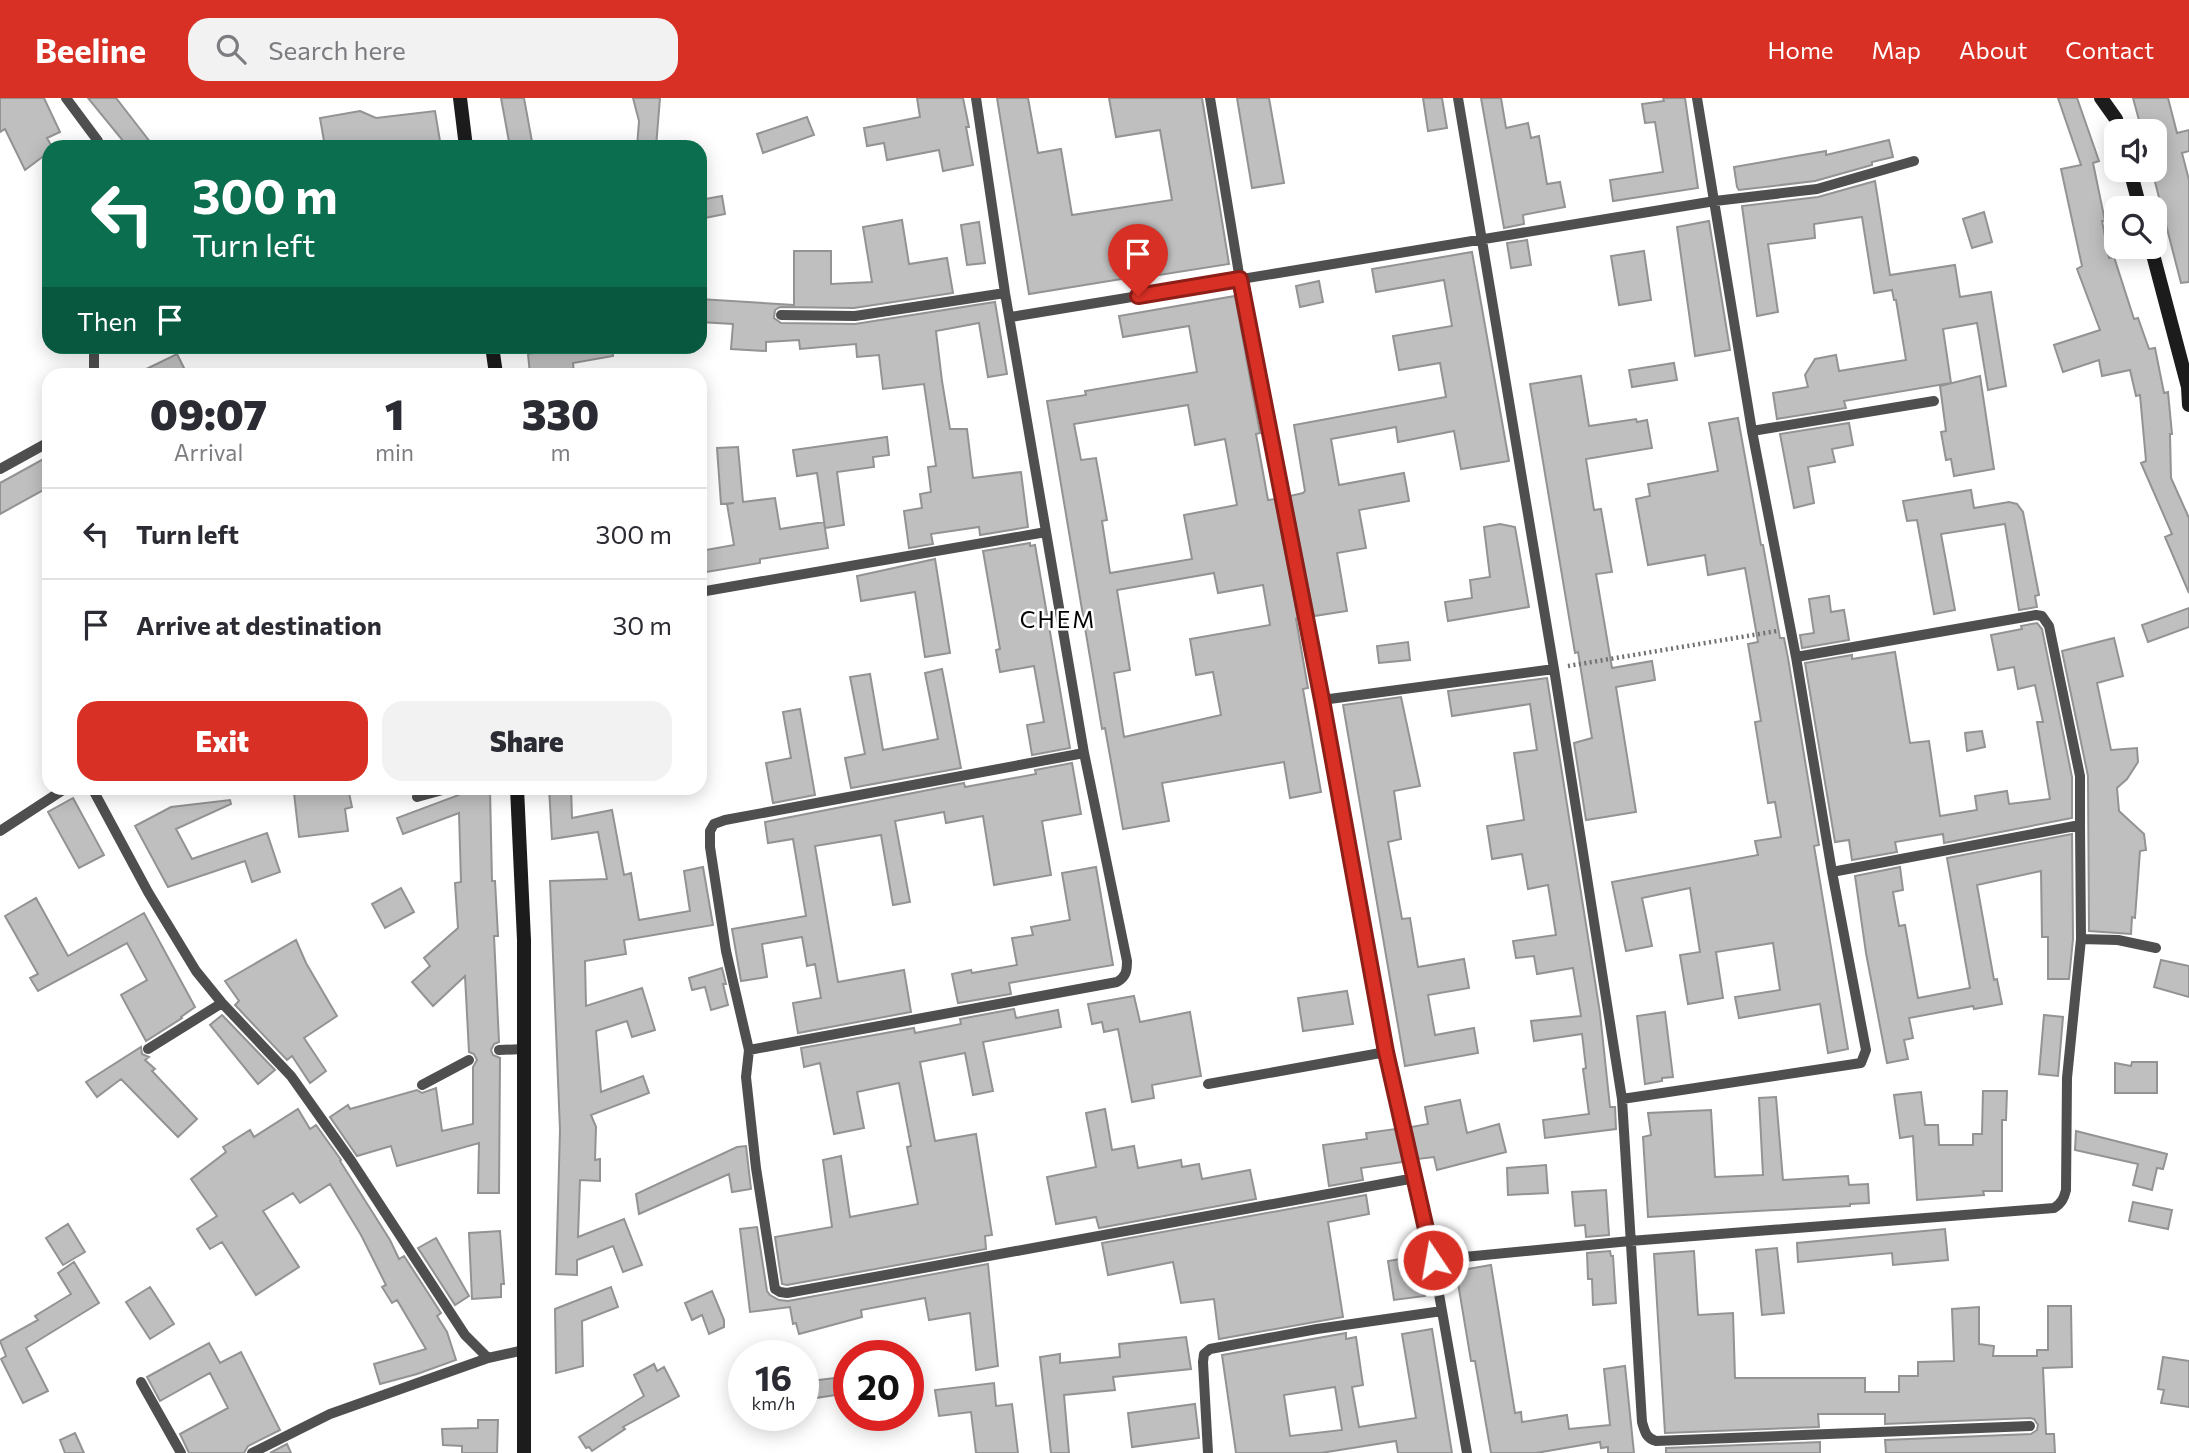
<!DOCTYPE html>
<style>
body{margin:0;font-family:Commissioner,sans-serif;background:#f2f2f3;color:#2b2b33;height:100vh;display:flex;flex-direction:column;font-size:26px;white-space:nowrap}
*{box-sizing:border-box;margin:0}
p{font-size:23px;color:#7c7c81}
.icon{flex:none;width:38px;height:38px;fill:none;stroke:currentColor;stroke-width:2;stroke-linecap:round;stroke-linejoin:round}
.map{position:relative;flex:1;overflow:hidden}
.details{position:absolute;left:42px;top:270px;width:665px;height:427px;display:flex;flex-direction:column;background:#fff;border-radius:21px;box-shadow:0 4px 18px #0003}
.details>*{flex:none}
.hud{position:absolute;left:42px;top:42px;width:665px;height:214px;border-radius:21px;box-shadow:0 4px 18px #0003;background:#0b6e4f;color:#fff;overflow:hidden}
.controls{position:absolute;left:2104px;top:21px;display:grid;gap:14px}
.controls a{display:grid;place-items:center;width:63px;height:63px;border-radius:14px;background:#fff;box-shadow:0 4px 18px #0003;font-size:35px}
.speed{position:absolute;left:728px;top:1242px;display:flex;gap:14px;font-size:35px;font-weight:700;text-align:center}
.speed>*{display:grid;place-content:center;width:91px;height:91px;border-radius:50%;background:#fff;box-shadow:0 4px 18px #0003;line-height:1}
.speed small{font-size:18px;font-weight:400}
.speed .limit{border:10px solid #d22;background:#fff;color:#111}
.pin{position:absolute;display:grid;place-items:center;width:60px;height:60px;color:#fff;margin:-72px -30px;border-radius:50% 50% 50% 0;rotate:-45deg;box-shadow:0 0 7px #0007}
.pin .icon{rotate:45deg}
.me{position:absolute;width:77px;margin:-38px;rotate:348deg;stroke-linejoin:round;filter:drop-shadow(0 0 5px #0008)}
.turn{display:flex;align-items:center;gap:24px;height:147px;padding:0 35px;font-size:32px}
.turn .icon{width:91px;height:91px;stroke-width:2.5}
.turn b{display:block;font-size:49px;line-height:60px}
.then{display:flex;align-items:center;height:66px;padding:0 35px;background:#0003;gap:14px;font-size:26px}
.eta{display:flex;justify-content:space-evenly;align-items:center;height:119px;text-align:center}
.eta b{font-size:42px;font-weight:800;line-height:49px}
.action{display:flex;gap:14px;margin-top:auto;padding:14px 35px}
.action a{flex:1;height:80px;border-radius:21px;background:#d93025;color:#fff;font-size:28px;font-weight:800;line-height:80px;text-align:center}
.action a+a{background:#f2f2f3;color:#2b2b33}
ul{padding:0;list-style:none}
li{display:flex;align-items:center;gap:21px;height:91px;padding:0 35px;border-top:2px solid #e1e1e2}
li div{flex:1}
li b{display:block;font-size:26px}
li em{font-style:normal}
header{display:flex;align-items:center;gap:42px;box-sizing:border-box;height:98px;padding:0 35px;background:#d93025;color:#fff}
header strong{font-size:33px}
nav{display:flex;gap:38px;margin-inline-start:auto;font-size:24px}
.search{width:490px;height:63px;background:#f2f2f3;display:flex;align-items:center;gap:18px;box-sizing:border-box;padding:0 24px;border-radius:21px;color:#7c7c81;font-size:26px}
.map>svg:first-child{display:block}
.building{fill:#bfbfbf;stroke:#939393;stroke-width:2;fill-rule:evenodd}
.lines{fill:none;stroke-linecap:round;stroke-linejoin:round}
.path{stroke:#717171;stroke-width:4.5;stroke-dasharray:2 3.5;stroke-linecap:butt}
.lane{stroke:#4f4f4f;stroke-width:10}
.secondary{stroke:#1c1c1c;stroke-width:14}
.route-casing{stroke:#8d1f18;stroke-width:18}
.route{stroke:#d93025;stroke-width:12}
.labels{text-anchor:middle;stroke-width:5;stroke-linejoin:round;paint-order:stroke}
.quarter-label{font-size:23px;letter-spacing:2px;fill:#000;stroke:#fff}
</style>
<header>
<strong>Beeline</strong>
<div class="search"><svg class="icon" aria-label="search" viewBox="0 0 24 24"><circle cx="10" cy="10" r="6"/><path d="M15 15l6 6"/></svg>Search here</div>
<nav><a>Home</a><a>Map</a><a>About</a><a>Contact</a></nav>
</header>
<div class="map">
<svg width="2189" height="1355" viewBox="0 0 2189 1355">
<rect width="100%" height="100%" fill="#fff"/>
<path class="building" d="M0 0H44L60 34 47 40 52 49H49V54L25 72 5 31 0 34Z
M88 0H116L154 49H128Z
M501 0H524L533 49H510Z
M633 0H660L656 49H637L639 23Z
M917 0H963L969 29H966L973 67 943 73 939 52 887 62 884 45 867 48 864 30 920 19Z
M997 0H1028L1038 55 1061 51 1072 117 1172 102 1160 32 1116 39 1109 0H1202L1229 166 1153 178 1152 176 1029 196Z
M1237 0H1269L1284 85 1252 90Z
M1423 0H1442L1447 30 1428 33Z
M1481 0H1501L1506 30 1528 25 1531 40 1539 38 1547 86 1560 84 1565 109 1523 117 1524 126 1504 130Z
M1663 0H1685L1698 90 1613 103 1610 82 1663 74 1655 24 1645 25 1642 6 1664 3Z
M2058 0H2077L2099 63 2093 65 2105 123H2102L2109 160 2114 159 2134 221 2138 220 2149 251 2155 250 2164 295 2168 294 2172 336H2170L2171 380 2189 420V495L2165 439 2172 436 2141 365 2146 363 2140 297 2136 298 2130 272 2102 278 2099 262 2063 274 2054 247 2100 232 2077 171 2082 168 2061 71 2081 67Z
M2133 0H2168L2177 35 2189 32V53L2182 55 2189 82V184L2181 185 2154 80V33H2142Z
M360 13 376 20 435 13 441 49H325L320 20Z
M807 19 814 37 763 55 757 36Z
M1889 42 1893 59 1872 64V67L1815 83 1739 92 1737 89 1734 69 1826 53V57Z
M1875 83 1890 177 1955 167 1960 199 1991 194 2006 288 1988 292 1977 225 1943 231 1951 285 1844 303 1846 310 1777 321 1773 295 1808 289 1805 277 1815 261 1836 257 1839 273 1906 262 1896 202H1894L1892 192 1874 195 1862 119 1814 126 1815 140 1768 146 1778 214 1757 218 1742 108 1818 99Z
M722 98 725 116 700 121V102Z
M1984 114 1992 144 1972 150 1963 121Z
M902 122 909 166 947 160 953 195 854 210 780 209 775 212 774 220 781 225 855 226 995 204 1007 276 988 279 979 225 936 233 942 283 950 331H967L973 380 1021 374 1028 429 980 437 979 429 931 436 933 446 909 450 904 413 922 410 920 396 931 394 928 369 936 368 924 286 883 291 879 257 857 259 856 246 800 251 799 242 766 244V253L731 251 733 226 700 224V201L794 207V153H831V186L872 184 863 129Z
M1709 123 1730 252 1695 258 1677 129Z
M979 124 985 165 967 167 961 127Z
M1527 142 1531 167 1511 170 1507 145Z
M1644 153 1651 202 1619 207 1611 158Z
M1472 154 1509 363 1461 371 1454 333 1398 344 1396 329 1331 341 1339 387 1404 375 1409 403 1359 412 1366 450 1337 455 1347 513 1314 518 1290 398 1303 395 1305 393 1294 327 1446 299 1440 265 1399 272 1393 238 1452 228 1444 182 1376 194 1372 171Z
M1319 183 1323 204 1300 209 1296 188Z
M1235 198 1260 335 1256 336 1268 402 1275 401 1298 521H1296L1308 590 1303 591 1321 694 1290 700 1284 664 1162 685 1169 723 1123 731 1105 630 1102 631 1047 303 1086 297 1085 293 1197 274 1189 228 1123 239 1119 218ZM1188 307 1195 347 1225 341 1237 407 1184 417 1192 461 1110 475 1102 423 1107 422 1096 360 1081 362 1074 326ZM1214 475 1218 495 1263 487 1270 527 1190 541 1196 577 1213 574 1221 617 1124 639 1114 575 1130 572 1117 492Z
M568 248H612L613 258 573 265 574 276H530L528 256Z
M177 256 187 276H136Z
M1674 265 1677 282 1632 289 1629 272Z
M1581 278 1589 328 1636 321 1637 324 1647 322 1652 350 1586 361 1594 412 1601 411 1612 474 1596 476 1612 570 1652 563 1655 582 1616 589 1636 714 1586 722 1574 645 1592 640 1578 554 1575 555 1530 286Z
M1980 278 1994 371 1954 378 1951 361 1946 362 1941 334 1946 333 1940 288Z
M1738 320 1761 447H1763L1780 540H1784L1788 560 1819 747 1814 748 1848 951 1828 955 1820 906 1739 920 1735 899 1780 892 1773 845 1716 854 1723 900 1688 906 1680 857 1700 854 1690 790 1642 800 1652 848 1626 853 1612 784 1758 757 1755 743 1781 739 1775 704 1768 705 1755 624 1761 623 1748 546 1758 544 1745 470 1708 477 1705 457 1648 467 1636 401 1650 398 1648 386 1718 373 1709 325Z
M1849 325 1853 347 1832 351 1835 364 1808 369 1814 405 1794 410 1780 336Z
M887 339 889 357 873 359 874 369 837 374 844 427 825 430 817 375 797 378 793 352Z
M738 349 743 404 775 400 780 431 824 424 828 450 760 461V465L700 475V453L734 447 727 406 734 405 721 406 717 350Z
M49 358V389L0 416V385Z
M1971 392 1974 410 2009 404 2017 406 2023 414 2039 497 2035 498 2037 509 2019 512 2005 426 1941 436 1955 512 1934 516 1917 422 1907 423 1903 403Z
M1500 426 1515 429 1529 509 1448 523 1445 504 1472 500 1470 482 1490 479 1484 429Z
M1030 445V448L1035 447 1070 650 1032 657 1027 627 1044 624 1034 568 1000 574 996 552 1000 551 983 453Z
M935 461 950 555 925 559 915 494 861 503 857 478Z
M1829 498 1831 514 1844 512 1849 542 1802 550 1800 537 1814 535 1809 501Z
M2189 510V529L2148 544 2142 527Z
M2037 525 2042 531 2072 679V720L1944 745 1943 736 1895 744 1897 754 1852 762 1849 742 1835 744 1805 565 1852 557V561L1895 554 1910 645 1929 643 1940 718 1977 712 1975 698 2007 693 2009 706 2050 701 2037 624H2043L2035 587 2018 591 2014 569 1998 572 1991 537 2022 531 2021 528Z
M2114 540 2123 578 2097 585 2111 652 2137 650 2138 664 2127 681 2117 690 2119 713 2144 736 2146 752 2140 753 2135 820 2132 819 2131 836 2089 833 2088 678 2062 553Z
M1408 544 1410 562 1379 565 1377 548Z
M942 571 961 670 851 690 845 660 865 656 850 579 870 576 883 652 938 641 925 575Z
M1547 580 1600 915 1610 1009H1615L1616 1031 1545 1040 1543 1022 1589 1016 1583 971 1586 970 1582 936 1534 943 1531 923 1581 918 1573 870 1537 876 1534 858 1516 860 1513 843 1556 837 1548 787 1528 791 1522 756 1492 761 1487 728 1524 722 1514 655 1537 652 1530 606 1452 618 1448 593Z
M1401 599 1420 688 1394 693 1401 741 1388 744 1402 821 1410 820 1418 869 1464 861 1469 890 1428 897 1435 937 1474 930 1478 955 1405 968 1343 607Z
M800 611 815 697 773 705 766 665 791 660 783 614Z
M1982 633 1985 649 1967 653 1965 635Z
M1072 665 1081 716 1042 723 1051 777 994 787 983 718 946 725 944 714 895 723 910 804 893 807 881 737 815 748 838 884 904 872 911 914 798 935 793 905 821 900 815 866 807 868 802 839 762 846 767 879 741 883 732 831 806 818 793 741 768 745 765 724 964 685 965 689 1036 676 1035 672Z
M315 690H348L352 709 345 711 348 733 299 739 294 695 316 692Z
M549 690H571L572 720 612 712 624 777 631 775 639 822 690 813 684 773 703 769 713 827 624 842 626 856 585 863 586 908 642 890 655 932 632 939 627 923 596 933 601 994 643 978 649 995 591 1017 596 1029 595 1062 600 1061V1083L580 1082 578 1139 624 1121 642 1167 623 1174 613 1148 577 1162V1177L556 1176 560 1032 550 783 607 781 598 734 552 741Z
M490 692 492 783H495L498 838H494L499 944 494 946 491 952 493 957 500 960 499 1095H478L479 1045 397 1068 391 1048 357 1058 330 1019 348 1007 350 1011 417 992 422 995 436 990 442 1033 473 1026V969L477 962 474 956 469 954 465 878 433 908 412 884 430 868 424 860 458 830 455 785 461 784 459 715 403 736 397 720 459 697 463 693Z
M73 700 104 757 79 770 48 714Z
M230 702 231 706 176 731 192 761 267 735 280 774 252 784 245 763 168 789 135 728 171 709Z
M2072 736 2073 841 2069 881H2048V839H2042L2041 773 1977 787 1994 882 1997 881 2002 906 1974 911 1973 908 1909 920 1913 940 1904 942 1908 961 1887 965 1866 855 1855 778 1900 769 1903 792 1893 794 1899 828 1905 827 1918 900 1970 890 1947 760Z
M1096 769 1113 867 1009 885 1011 896 958 905 952 876 971 872 972 875 1017 867 1012 840 1033 837 1031 829 1070 822 1062 775Z
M401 790 414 814 385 830 372 806Z
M36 800 68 858 144 815 195 909 181 919 182 920 146 943 121 897 147 882 127 845 38 893 30 880 38 876 5 818Z
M296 842 306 865 337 918 304 940 326 973 310 985 292 958 287 962 235 907 239 903 225 883Z
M2161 862 2189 868V899L2154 889Z
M722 870 726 886H723L728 907 711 912 705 889 692 892 689 880Z
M1347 893 1353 926 1303 933 1298 900Z
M1134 898 1140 924 1190 914 1201 978 1152 987 1154 1000 1132 1004 1118 931 1104 934 1102 924 1092 926 1088 906Z
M1014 911 1016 920 1058 912 1061 929 983 944 993 993 973 997 965 955 920 964 935 1043 976 1036 992 1137 985 1138 986 1151 787 1187 782 1186 775 1139 832 1129 823 1062 841 1058 850 1119 918 1106 907 1049 911 1048 899 985 857 994 864 1030 834 1036 820 965 804 969 801 950 914 930 915 935 961 926 960 921Z
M1665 914 1673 979 1662 980V983L1645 986 1637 918Z
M222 917 275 972 258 986 210 927Z
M2044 917 2063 919 2058 978 2039 976Z
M141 949 142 956 149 959 145 962 155 971 152 973 197 1021 178 1039 121 981 97 999 86 984Z
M2132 964H2157V995H2115V965L2131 968Z
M1983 993H2007L2006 1022H2002V1093H1983L1984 1097 1917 1102 1913 1038 1900 1040 1894 997 1921 994 1925 1027H1938L1939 1047H1973V1036H1982Z
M1776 999 1783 1082 1848 1078 1849 1087 1868 1086 1869 1105 1850 1106V1108L1648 1119 1643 1039 1651 1037 1648 1015 1711 1012 1715 1079 1763 1077 1759 1000Z
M1460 1002 1467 1035 1499 1026 1506 1054 1437 1072 1434 1059 1418 1061 1411 1029 1428 1026 1425 1009Z
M298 1011 310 1031 316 1027 341 1062 340 1063 390 1142 399 1161 404 1158 441 1215 437 1218 447 1234 456 1262 417 1276 380 1286 374 1266 426 1251 397 1202 392 1205 382 1189 386 1187 361 1137 330 1086 300 1105 293 1095 263 1113 299 1169 256 1197 222 1144 210 1151 197 1131 217 1118 191 1081 226 1054 223 1049 250 1032 254 1039Z
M1105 1011 1112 1052 1134 1048 1138 1070 1181 1062 1182 1069 1199 1066 1202 1081 1250 1072 1256 1101 1099 1130 1096 1119 1056 1126 1047 1079 1096 1069 1086 1015Z
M1395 1031 1403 1064 1361 1070 1363 1082 1329 1088 1323 1047 1367 1041 1366 1035Z
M2076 1033 2167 1056 2163 1071 2157 1070 2152 1092 2133 1087 2138 1066 2075 1052Z
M746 1048 751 1091 732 1094 729 1076 639 1116 636 1096 737 1049Z
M1546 1067 1548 1095 1508 1097 1507 1070Z
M1606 1092 1609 1137 1586 1139 1585 1127 1575 1128 1572 1094Z
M1366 1097 1369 1116 1328 1124 1343 1219 1219 1241 1214 1201 1181 1205 1173 1164 1108 1177 1102 1145Z
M2133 1104 2172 1112 2168 1131 2129 1123Z
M68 1126 85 1154 63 1167 46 1140Z
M757 1129 767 1193 770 1197 779 1202 788 1203 988 1166 998 1268 976 1272 970 1215 929 1222 925 1200 861 1212 862 1219 799 1236 796 1225 793 1226 790 1209 750 1214 740 1131Z
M1945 1131 1948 1162 1893 1167 1892 1155 1798 1164 1797 1145Z
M500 1133 504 1186H501V1199L472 1201 469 1135Z
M436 1140 469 1198 455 1207 418 1150Z
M1777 1150 1784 1215 1762 1217 1756 1152Z
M1610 1153 1611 1158H1613L1616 1205 1593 1207 1592 1181H1588L1587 1155Z
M1694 1153 1698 1217 1733 1215 1735 1280H1865V1294H1899V1278H1918V1264L1954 1263 1952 1211 1979 1209V1246L1994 1248 1993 1258H2037V1252H2048V1208H2071L2072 1269 2043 1270 2046 1336H2054L2055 1355H1886L1885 1342 2031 1336 2037 1332 2038 1327 2034 1321 2030 1320 1885 1326V1316H1818L1819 1329 1665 1335 1654 1156Z
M1419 1158 1425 1198 1394 1202 1388 1163Z
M74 1164 99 1205 26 1250 48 1293 23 1305 1 1261 6 1258 0 1243 38 1222 35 1218 71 1196 58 1175Z
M1491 1167 1515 1315 1521 1314 1522 1324 1567 1317 1569 1331 1610 1327 1604 1271 1625 1268 1634 1355H1608V1349L1601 1350 1600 1344 1536 1355H1491L1475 1263H1471L1456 1173Z
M150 1189 174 1226 150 1241 126 1204Z
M611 1189 618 1209 582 1223 583 1268 556 1275 555 1211Z
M712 1193 724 1222V1229L709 1236 702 1217 692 1222 685 1205Z
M1432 1231 1452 1355H1398L1396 1343 1321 1355H1236L1222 1257 1346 1235V1241L1356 1239 1363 1287 1352 1289 1359 1329 1416 1320 1402 1236ZM1335 1289 1342 1332 1290 1338 1284 1297Z
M1186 1239 1191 1271 1113 1279 1115 1292 1064 1297 1069 1355H1051L1040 1259 1060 1256V1265L1120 1259 1119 1246Z
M209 1245 220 1265 241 1254 280 1332 248 1348 244 1355H189L180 1336 228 1310 210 1275 160 1303 147 1279Z
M2163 1259 2189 1263V1309L2161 1305 2164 1292 2158 1291Z
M654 1266 657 1273 664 1269 679 1298 623 1329 625 1331 592 1353 589 1349 586 1350 579 1339 644 1298 634 1277Z
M834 1280 836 1297 803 1302V1284Z
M994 1285 996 1308 1012 1306 1018 1355H976L971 1314 939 1318 935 1292Z
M1195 1306 1199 1340 1132 1349 1128 1315Z
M478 1322H498L497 1355H462V1348L443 1347 442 1331 478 1330Z
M75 1335 84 1355H65L60 1342Z
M1820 1344V1355H1666V1350Z
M287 1346 291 1355H270Z"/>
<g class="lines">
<path class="path" d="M1568 568 1777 533"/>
<path class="lane" d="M66 0 98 43
M1210 0 1240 182 1322 602 1386 954 1433 1162 1467 1355
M1458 0 1554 571 1622 1001 1642 1324C1645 1334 1646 1340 1656 1343L2030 1328
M781 217 855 218 1005 195
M1011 219 1715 103 1817 91 1914 63
M94 248V276
M1752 333 1934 303
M0 371 49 344
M700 494 1046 434
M1796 559 2036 517 2042 518 2049 528 2080 678V727
M1322 602 1554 571
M1084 655 725 722 714 726 710 733V749L726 853 749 952 746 979 756 1070 775 1191 780 1194 787 1195 1415 1080
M92 690 148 794 196 873 222 905 291 978 352 1064 465 1237 488 1260
M417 699 450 690
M0 733 66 690
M2081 841 2118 842 2156 850
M148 951 222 905
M499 952 524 951
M749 952 1117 884C1126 879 1127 873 1127 863L1084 655 1005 195 976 0
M1208 986 1386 954
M422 987 469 962
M1622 1001 1861 965 1866 952 1832 774 1796 559 1752 333 1697 0
M1433 1162 1630 1143 2054 1110C2062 1105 2064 1100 2066 1092L2067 980 2081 841 2080 727 1832 774
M141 1284 181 1355
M252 1355 330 1316 488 1260 524 1252
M1208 1355 1203 1264 1204 1256 1210 1251 1317 1231 1442 1213"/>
<path class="secondary" d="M460 0 466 49
M2101 0 2116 21 2119 33
M2130 72 2140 110
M2151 149 2188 289 2189 307
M492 248 496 276
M517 690 524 842V1355"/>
</g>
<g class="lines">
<defs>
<path id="route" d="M1138 198 1240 181 1322 602 1386 954 1433 1162"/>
</defs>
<use href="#route" class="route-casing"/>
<use href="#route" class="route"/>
</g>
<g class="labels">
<g class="quarter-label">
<text x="1058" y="530">CHEM</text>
</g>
</g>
</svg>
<div class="controls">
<a><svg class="icon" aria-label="sound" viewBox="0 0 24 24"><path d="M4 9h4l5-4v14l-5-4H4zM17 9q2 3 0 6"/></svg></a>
<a><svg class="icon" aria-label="search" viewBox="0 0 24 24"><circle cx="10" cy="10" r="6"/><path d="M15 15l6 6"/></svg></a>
</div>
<div class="speed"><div>16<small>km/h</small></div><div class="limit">20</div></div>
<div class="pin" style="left:1138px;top:198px;background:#d93025"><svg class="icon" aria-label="arrive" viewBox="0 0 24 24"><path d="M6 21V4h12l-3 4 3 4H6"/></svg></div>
<svg class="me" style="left:1433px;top:1162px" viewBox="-20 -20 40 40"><circle r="17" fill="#d93025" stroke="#fff" stroke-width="3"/><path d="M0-11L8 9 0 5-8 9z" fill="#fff"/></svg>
<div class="hud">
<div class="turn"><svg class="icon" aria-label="left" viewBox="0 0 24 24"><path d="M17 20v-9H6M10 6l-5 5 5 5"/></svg><div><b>300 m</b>Turn left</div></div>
<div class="then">Then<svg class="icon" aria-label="arrive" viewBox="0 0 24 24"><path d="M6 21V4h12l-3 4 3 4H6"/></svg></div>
</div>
<section class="details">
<div class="eta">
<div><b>09:07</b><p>Arrival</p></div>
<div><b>1</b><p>min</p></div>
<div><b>330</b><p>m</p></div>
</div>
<ul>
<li><svg class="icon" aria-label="left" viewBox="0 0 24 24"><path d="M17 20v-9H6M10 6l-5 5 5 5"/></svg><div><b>Turn left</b></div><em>300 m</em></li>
<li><svg class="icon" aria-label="arrive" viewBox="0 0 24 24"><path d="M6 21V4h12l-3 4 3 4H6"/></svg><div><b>Arrive at destination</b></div><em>30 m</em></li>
</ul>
<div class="action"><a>Exit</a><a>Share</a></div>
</section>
</div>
